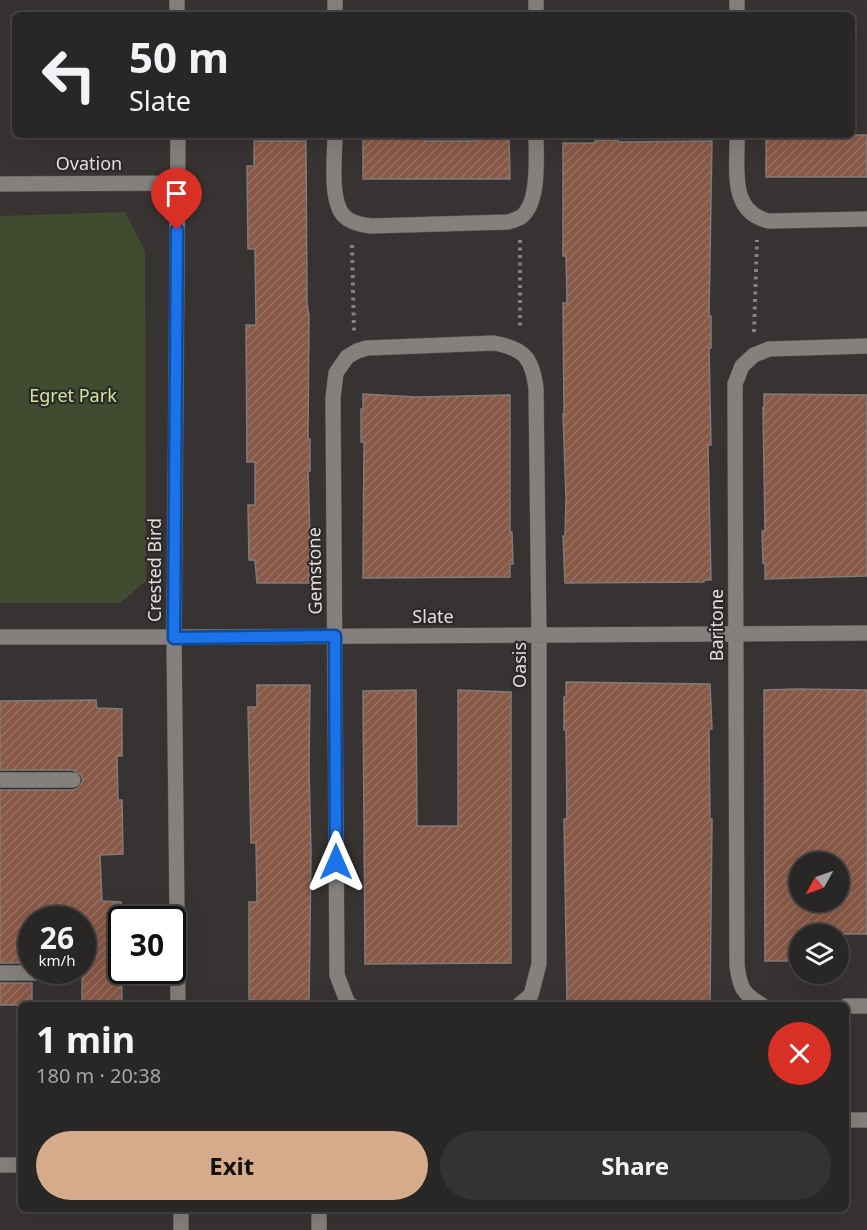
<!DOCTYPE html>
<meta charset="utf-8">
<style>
body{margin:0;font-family:"Noto Sans",sans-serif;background:#353232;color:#f1f3f6;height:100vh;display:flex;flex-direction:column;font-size:22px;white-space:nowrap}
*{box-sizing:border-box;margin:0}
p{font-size:20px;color:#a5a5a7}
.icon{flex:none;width:33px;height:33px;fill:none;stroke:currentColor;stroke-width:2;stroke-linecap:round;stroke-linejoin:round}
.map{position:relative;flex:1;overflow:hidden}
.drawer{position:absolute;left:18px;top:1002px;width:831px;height:210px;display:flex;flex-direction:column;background:#292626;border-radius:9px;box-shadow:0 6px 24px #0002,0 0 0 2px #454343}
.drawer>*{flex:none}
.hud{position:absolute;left:12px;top:12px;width:843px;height:126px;border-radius:9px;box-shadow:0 6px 24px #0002,0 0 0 2px #454343;background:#292626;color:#f1f3f6;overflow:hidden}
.needle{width:39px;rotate:230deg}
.controls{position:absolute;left:789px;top:852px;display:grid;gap:12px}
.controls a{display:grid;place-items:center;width:60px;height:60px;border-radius:50%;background:#292626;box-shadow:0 6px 24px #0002,0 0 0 2px #454343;font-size:30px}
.speed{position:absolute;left:18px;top:906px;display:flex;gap:12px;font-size:30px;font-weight:700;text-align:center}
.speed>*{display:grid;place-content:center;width:78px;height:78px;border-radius:50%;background:#292626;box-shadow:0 6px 24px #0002,0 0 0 2px #454343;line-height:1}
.speed small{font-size:15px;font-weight:400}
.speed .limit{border:3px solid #111;border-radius:9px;background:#fff;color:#111}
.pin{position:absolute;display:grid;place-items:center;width:51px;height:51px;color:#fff;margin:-62px -26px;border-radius:50% 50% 50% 0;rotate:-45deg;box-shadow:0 0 6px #0007}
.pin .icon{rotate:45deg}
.me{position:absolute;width:66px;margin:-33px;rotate:0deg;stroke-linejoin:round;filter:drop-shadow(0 0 4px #0008)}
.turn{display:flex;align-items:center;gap:21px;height:126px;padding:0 18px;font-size:27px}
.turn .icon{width:78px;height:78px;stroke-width:2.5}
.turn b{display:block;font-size:42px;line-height:51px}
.round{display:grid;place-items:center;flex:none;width:63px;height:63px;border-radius:32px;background:#353232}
.headline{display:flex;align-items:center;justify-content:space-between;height:102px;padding:0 18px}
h1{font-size:36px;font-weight:700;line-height:45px}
.button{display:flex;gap:12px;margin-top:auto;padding:12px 18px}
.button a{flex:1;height:69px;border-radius:36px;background:#d6ab8b;color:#111;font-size:24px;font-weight:700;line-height:69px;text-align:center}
.button a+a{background:#353232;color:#f1f3f6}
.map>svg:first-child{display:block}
.green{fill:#414b2f}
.building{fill:url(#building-hatch);stroke:#807b79;stroke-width:1.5;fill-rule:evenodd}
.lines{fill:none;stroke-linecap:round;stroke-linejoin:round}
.minor-casing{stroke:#555251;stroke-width:16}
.path{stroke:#858281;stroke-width:4;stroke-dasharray:3 4.5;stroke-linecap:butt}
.minor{stroke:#84807e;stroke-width:15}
.route-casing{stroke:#114b97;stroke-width:15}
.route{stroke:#1a73e8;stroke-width:10}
.labels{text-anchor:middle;stroke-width:4.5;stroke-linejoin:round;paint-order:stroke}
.street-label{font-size:18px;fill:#e1dedd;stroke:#2d2928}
.park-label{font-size:18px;fill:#cce79d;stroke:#2d2928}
</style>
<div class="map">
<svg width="867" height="1230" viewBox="0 0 867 1230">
<defs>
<pattern id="building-hatch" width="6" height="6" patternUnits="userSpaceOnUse" patternTransform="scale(1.5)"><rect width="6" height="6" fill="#895947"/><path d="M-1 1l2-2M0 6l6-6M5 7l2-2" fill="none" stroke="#997061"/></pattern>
</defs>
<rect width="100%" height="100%" fill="#373332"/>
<path class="green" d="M125 212 145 251 146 581 120 603H0V216Z"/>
<path class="building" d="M363 135H425V141H476V135H509L510 179H363Z
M766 135H867V177H766Z
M595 140H618V142L712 141 709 316H711V348H709L711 445H708L711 580H704V582L565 583 563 536H565L566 498 563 414H564L563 303H567L566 256H563V143H595Z
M254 141H306L307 303 309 316 308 439H310V471H308L311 568H309V583H257L255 560H249L248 505H255V462H247L246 325H256L255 249H248L247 166H254Z
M363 394 416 397 510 395V532H512L513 564H510V577L363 578 364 442H361V409H363Z
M764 394 867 395V576L765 579V563H763L762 531H765L763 408 764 409Z
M566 682 710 684 712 729H709L710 819H712L710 1005H567L564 819H567L566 730H564V697H566Z
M257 685H310L309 769 311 853 309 1005H257L256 1000H249V902H257L256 843H251L248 707H257Z
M795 689 867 690V934H800V961H765L764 690ZM800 862H838V902H800Z
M416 690 417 826H458V690L511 692V963L365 964 363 691Z
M96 700 97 708 122 709V756H117L118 800H122L123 854 100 855 102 901 121 902 122 1005H82V920H32V963H0V790H73L78 788 83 781 81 775 73 770H0V701Z
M0 983H32V1005H0Z"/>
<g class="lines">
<defs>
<path id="minor" d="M177 0V15
M335 0V15
M737 0V15
M536 15V0
M178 135 174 637 178 1005
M335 135C335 156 329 200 344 216 351 223 361 225 371 226L508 222C512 221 517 219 521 217 540 203 536 156 536 135
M737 135C738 167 728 212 769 221L867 219
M0 184 178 183
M0 637H224L867 633
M0 780H73
M0 973H74
M351 1005 348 1004 337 975 333 398 336 373 347 357 357 351 367 348 494 343C524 349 532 357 536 388L539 636V964L531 995 519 1005
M762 1005C743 994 740 988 737 966L735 384 742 366 754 355 769 349 867 346
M846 1006H867
M846 1120H867
M0 1165H21
M181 1209V1230
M319 1209V1230"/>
</defs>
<use href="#minor" class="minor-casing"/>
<path class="path" d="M520 240V328
M352 245 354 331
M754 332 757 240"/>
<use href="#minor" class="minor"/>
</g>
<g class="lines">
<defs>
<path id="route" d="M177 230 174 638 335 636 336 862"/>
</defs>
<use href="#route" class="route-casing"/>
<use href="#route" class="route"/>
</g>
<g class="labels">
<g class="street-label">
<text x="89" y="170">Ovation</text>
<text transform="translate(155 570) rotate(-90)" y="6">Crested Bird</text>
<text transform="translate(315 571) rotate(-91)" y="6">Gemstone</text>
<text x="433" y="623">Slate</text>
<text transform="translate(717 625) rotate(-90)" y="6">Baritone</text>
<text transform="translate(520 665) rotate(-90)" y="6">Oasis</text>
</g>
<g class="park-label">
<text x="73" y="402">Egret Park</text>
</g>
</g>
</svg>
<div class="controls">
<a><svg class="needle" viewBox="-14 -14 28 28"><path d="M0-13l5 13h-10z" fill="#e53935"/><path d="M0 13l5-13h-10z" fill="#a5a5a7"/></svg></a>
<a><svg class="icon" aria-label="layers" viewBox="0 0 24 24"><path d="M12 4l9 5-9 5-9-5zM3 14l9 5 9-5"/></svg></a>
</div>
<div class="speed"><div>26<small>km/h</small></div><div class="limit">30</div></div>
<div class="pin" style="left:177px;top:230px;background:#d93025"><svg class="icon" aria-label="arrive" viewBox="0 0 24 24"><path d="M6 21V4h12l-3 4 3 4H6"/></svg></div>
<svg class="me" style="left:336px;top:862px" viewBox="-20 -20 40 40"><path d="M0-17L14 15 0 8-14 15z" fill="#1a73e8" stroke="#fff" stroke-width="4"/></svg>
<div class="hud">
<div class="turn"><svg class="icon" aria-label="left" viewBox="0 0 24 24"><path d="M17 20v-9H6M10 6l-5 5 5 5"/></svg><div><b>50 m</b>Slate</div></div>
</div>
<section class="drawer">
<div class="headline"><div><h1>1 min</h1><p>180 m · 20:38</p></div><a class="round" style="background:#d93025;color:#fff"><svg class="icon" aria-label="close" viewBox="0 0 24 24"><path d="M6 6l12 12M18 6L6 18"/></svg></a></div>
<div class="button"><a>Exit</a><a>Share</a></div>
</section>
</div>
